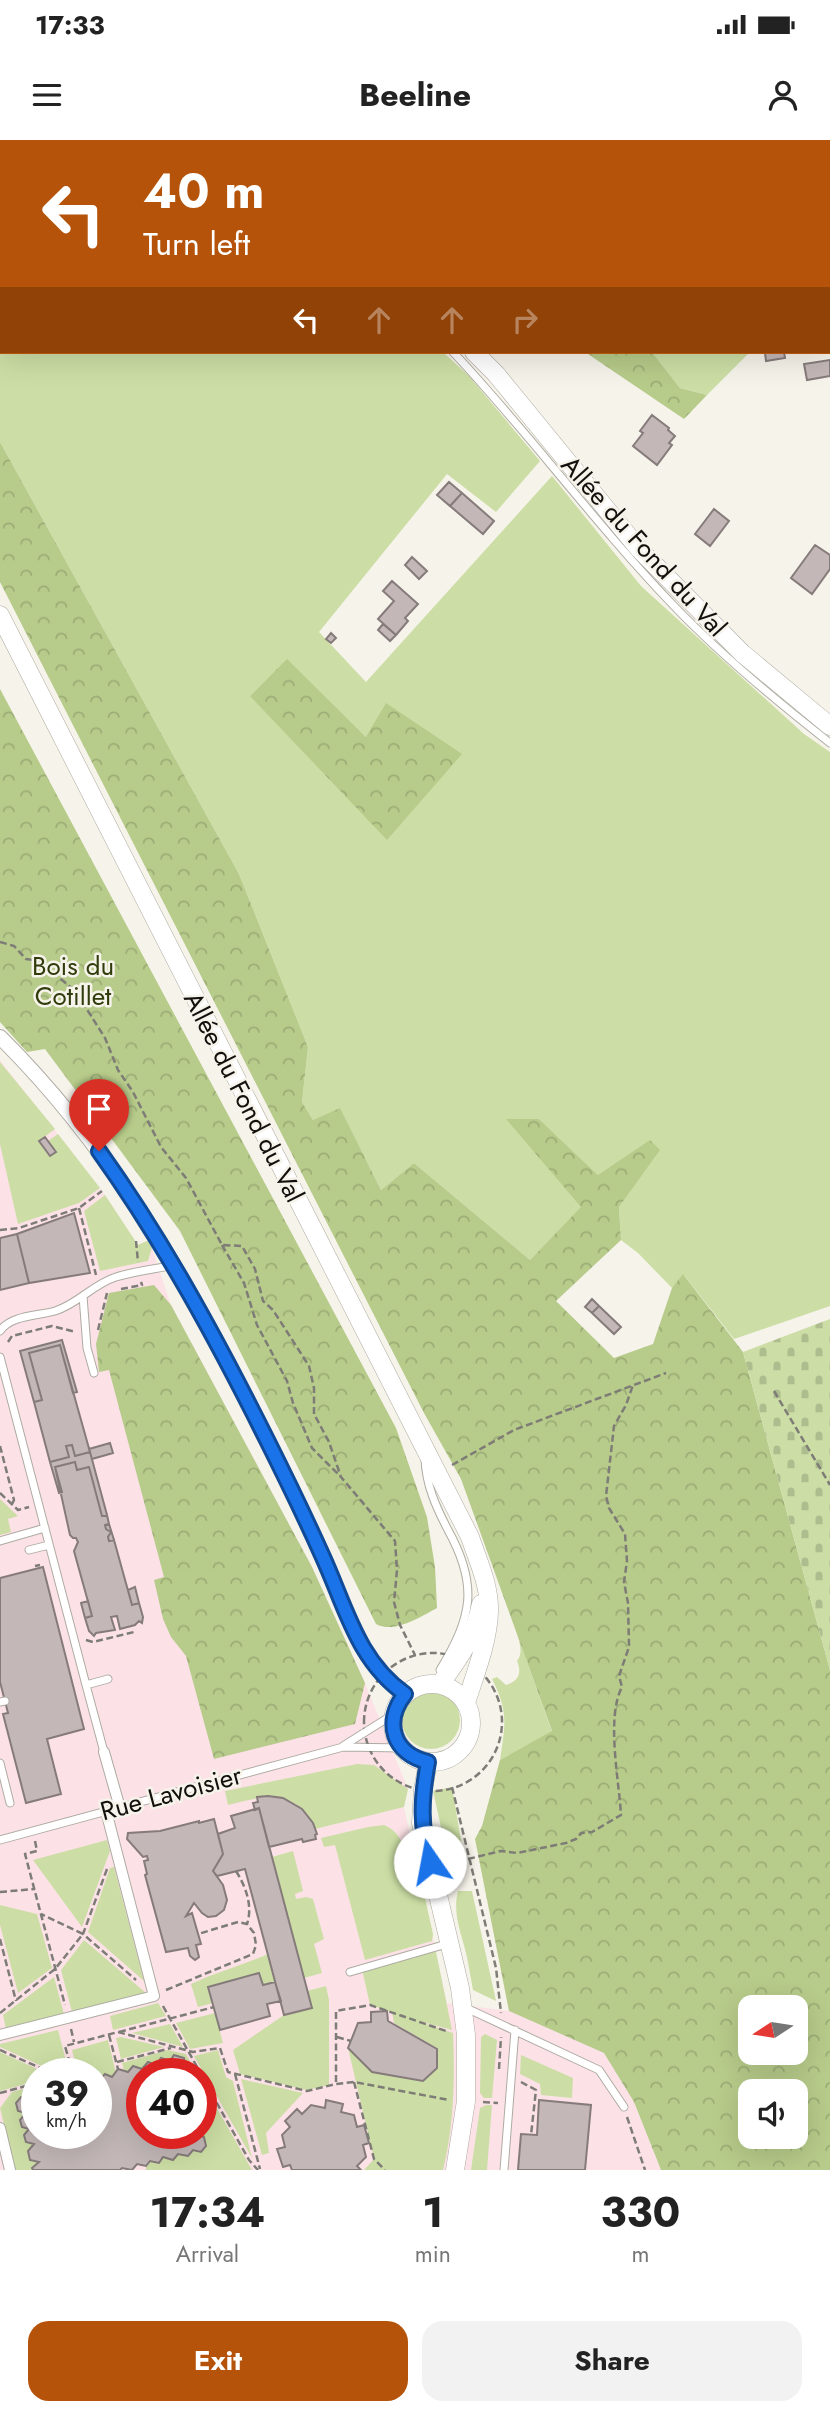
<!DOCTYPE html>
<meta charset="utf-8">
<style>
body{margin:0;font-family:Jost,sans-serif;background:#f2f2f2;color:#222;height:100vh;display:flex;flex-direction:column;font-size:26px;white-space:nowrap}
*{box-sizing:border-box;margin:0}
p{font-size:23px;color:#767676}
.icon{flex:none;width:38px;height:38px;fill:none;stroke:currentColor;stroke-width:2;stroke-linecap:round;stroke-linejoin:round}
.map{position:relative;height:2030px;overflow:hidden}
.drawer{display:flex;flex-direction:column;background:#fff;flex:1}
.drawer>*{flex:none}
.guide{position:absolute;left:0px;top:0px;width:831px;height:214px;box-shadow:0 7px 28px #0002;background:#b45309;color:#fff;overflow:hidden}
.needle{width:46px;rotate:258deg}
.tools{position:absolute;left:738px;top:1855px;display:grid;gap:14px}
.tools a{display:grid;place-items:center;width:70px;height:70px;border-radius:14px;background:#fff;box-shadow:0 7px 28px #0002;font-size:35px}
.speed{position:absolute;left:21px;top:1918px;display:flex;gap:14px;font-size:35px;font-weight:700;text-align:center}
.speed>*{display:grid;place-content:center;width:91px;height:91px;border-radius:50%;background:#fff;box-shadow:0 7px 28px #0002;line-height:1}
.speed small{font-size:18px;font-weight:400}
.speed .limit{border:10px solid #d22;background:#fff;color:#111}
.pin{position:absolute;display:grid;place-items:center;width:60px;height:60px;color:#fff;margin:-72px -30px;border-radius:50% 50% 50% 0;rotate:-45deg;box-shadow:0 0 7px #0007}
.pin .icon{rotate:45deg}
.me{position:absolute;width:77px;margin:-38px;rotate:348deg;stroke-linejoin:round;filter:drop-shadow(0 0 5px #0008)}
.turn{display:flex;align-items:center;gap:24px;height:147px;padding:0 28px;font-size:32px}
.turn .icon{width:91px;height:91px;stroke-width:2.5}
.turn b{display:block;font-size:49px;line-height:60px}
.lanes{display:flex;align-items:center;height:66px;padding:0 28px;background:#0003;justify-content:center;gap:35px;direction:ltr}
.lanes .off{opacity:.35}
.eta{display:flex;justify-content:space-evenly;align-items:center;height:119px;text-align:center}
.eta b{font-size:42px;font-weight:700;line-height:49px}
.cta{display:flex;gap:14px;margin-top:auto;padding:14px 28px}
.cta a{flex:1;height:80px;border-radius:21px;background:#b45309;color:#fff;font-size:28px;font-weight:700;line-height:80px;text-align:center}
.cta a+a{background:#f2f2f2;color:#222}
.status{display:flex;justify-content:space-between;align-items:center;height:49px;padding:0 35px;background:#fff;direction:ltr}
.status svg{height:19px;fill:currentColor}
header{display:flex;justify-content:space-between;align-items:center;height:91px;padding:0 28px;background:#fff;font-size:32px;font-weight:700}
.map>svg:first-child{display:block}
.education{fill:#fce2e7;fill-rule:evenodd}
.green{fill:#ccdea5;fill-rule:evenodd}
.forest{fill:url(#forest-crowns);fill-rule:evenodd}
.cemetery{fill:url(#cemetery-stones)}
.building{fill:#c3b8b7;stroke:#867b7b;stroke-width:2}
.lines{fill:none;stroke-linecap:round;stroke-linejoin:round}
.service-casing{stroke:#aeaba2;stroke-width:9}
.pedestrian-casing{stroke:#aeaba2;stroke-width:12}
.minor-casing{stroke:#aeaba2;stroke-width:16}
.tertiary-casing{stroke:#aeaba2;stroke-width:19}
.path{stroke:#7e7c76;stroke-width:2.5;stroke-dasharray:7 3.5;stroke-linecap:butt}
.service{stroke:#fff;stroke-width:7}
.pedestrian{stroke:#fff;stroke-width:10}
.minor{stroke:#fff;stroke-width:14}
.tertiary{stroke:#fff;stroke-width:18}
.route-casing{stroke:#114b97;stroke-width:18}
.route{stroke:#1a73e8;stroke-width:12}
.labels{text-anchor:middle;stroke-width:5;stroke-linejoin:round;paint-order:stroke}
.street-label{font-size:26px;fill:#11100d;stroke:#f6f3ea}
.park-label{font-size:26px;fill:#303c0b;stroke:#f6f3ea}
</style>
<div class="status"><b>17:33</b><svg viewBox="0 0 49 12"><path d="M0 12V9h3v3zM5 12V6h3v6zM10 12V3h3v9zM15 12V0h3v12zM26 1h20v11H26zM47 4h2v5h-2z"/></svg></div>
<header><svg class="icon" aria-label="menu" viewBox="0 0 24 24"><path d="M4 6h16M4 12h16M4 18h16"/></svg>Beeline<svg class="icon" aria-label="person" viewBox="0 0 24 24"><circle cx="12" cy="8" r="4"/><path d="M4 21q1-7 8-7t8 7"/></svg></header>
<div class="map">
<svg width="830" height="2030" viewBox="0 0 830 2030">
<defs>
<pattern id="forest-crowns" width="20" height="18" patternUnits="userSpaceOnUse" patternTransform="scale(1.75)"><rect width="20" height="18" fill="#b7cb8a"/><path d="M2 6a3 3 0 1 1 6 0M12 15a3 3 0 1 1 6 0" fill="none" stroke="#9cad76"/></pattern>
<pattern id="cemetery-stones" width="16" height="16" patternUnits="userSpaceOnUse" patternTransform="scale(1.75)"><rect width="16" height="16" fill="#ccdea5"/><path d="M2 7V4a2 2 0 0 1 4 0v3zM10 15v-3a2 2 0 0 1 4 0v3z" fill="#aebd8d"/></pattern>
</defs>
<rect width="100%" height="100%" fill="#f6f3ea"/>
<path class="education" d="M0 920 100 1048 138 1105 149 1100 171 1165 312 1427 365 1543 408 1649 404 1667 447 1863 509 1871 604 1913 634 1962 661 2030H0ZM37 1934H96V1993H37ZM142 1934H201V1993H142Z"/>
<path class="green" d="M0 0 112 2H2V212H443L469 236 540 321 496 372 447 334 319 492 366 542 552 336 641 446 804 594 830 612V1166L734 1199 684 1135 672 1148 638 1113 621 1100 619 1067 659 1010 598 1035 539 979H507L582 1067 530 1120 414 1023 381 1050 340 969 313 980 302 962 308 907 239 734 0 302ZM287 520 366 597 250 556Z
M471 0H637L636 2H471Z
M652 212H750L707 255 680 248Z
M0 922 55 989 39 1001 50 1016 48 1001 58 994 100 1048 79 1063 18 1084 0 1004Z
M105 1055 138 1105 149 1100 152 1107 148 1121 100 1131 84 1071Z
M0 1359 18 1376 8 1379 11 1392 0 1395Z
M516 1491 552 1592 500 1620C505 1585 509 1572 492 1539L497 1537 506 1545C519 1541 522 1533 517 1521 524 1512 519 1501 516 1491Z
M402 1580a29 29 0 1 1 58 0a29 29 0 1 1-58 0Z
M357 1624 374 1625 408 1649 404 1667 315 1689C298 1647 262 1656 228 1665L225 1651Z
M452 1647 466 1729 448 1719 433 1651Z
M384 1685C404 1693 406 1715 411 1733L419 1731 433 1794 432 1801 365 1820 335 1705 324 1707 321 1698 368 1687Z
M107 1700 110 1711 82 1787 33 1720Z
M293 1711 303 1751 295 1754 296 1759 306 1757 313 1759 324 1799 314 1804 322 1833 304 1838 272 1717Z
M114 1727 144 1841 88 1792 110 1728Z
M458 1751H472L496 1861 473 1850C471 1839 469 1828 467 1817 462 1795 452 1774 458 1751Z
M0 1765 37 1774 52 1828 18 1853 0 1785Z
M84 1800 146 1853 72 1872 61 1830Z
M435 1807 452 1890 415 1880 453 1893C455 1939 454 1986 443 2030H364L374 2019 348 1908 372 1932 422 1941 437 1928V1908L394 1883 392 1872 370 1865 362 1829Z
M268 1814 275 1842 263 1845 259 1833 213 1863 198 1867 191 1844C216 1832 243 1825 268 1814Z
M54 1837 64 1874 6 1889 3 1875Z
M326 1846 329 1860V1945L307 1950 240 1934 233 1910 284 1875 311 1868 307 1851Z
M158 1863 166 1876 113 1890 110 1876Z
M215 1873 223 1903 190 1909 176 1883Z
M170 1884 183 1907 132 1893Z
M58 1890 69 1932 59 1934 0 1907V1904Z
M485 1894 497 1900 492 1958H484L480 1953 481 1897Z
M121 1897 164 1907 121 1919 116 1898Z
M108 1900 116 1933 112 1937 105 1934 99 1940 96 1939V1934H78L72 1910Z
M168 1910 186 1914 197 1934 180 1931 185 1925 184 1918 174 1915 170 1921 161 1918 156 1925 148 1922 142 1929 128 1932 124 1931 122 1923Z
M218 1910 226 1937 233 1941 252 2018 194 1916Z
M0 1912 48 1934H37V1941L0 1951Z
M521 1915 573 1938 572 1958 541 1955 540 1944 520 1934Z
M241 1939 303 1953 266 1993 269 2013 262 2015Z
M201 1940 252 2030H146V2026L150 2021 159 2023 163 2017 173 2020 178 2014 187 2016 204 1997 196 1995 201 1993 202 1989Z
M37 1945V1953L30 1959 21 1957 16 1964 18 1971 26 1973 20 1980 22 1987 29 1989 24 1995 26 2002 34 2004 28 2011 30 2019 39 2022 33 2030H15L0 1968 12 1952Z
M486 1965H492L487 2030H471L480 1968Z"/>
<path class="forest" d="M585 212H652L680 248 707 255 684 279Z
M0 302 239 734 308 907 302 962 313 980 340 968 381 1050 414 1023 530 1120 581 1067 506 979H539L598 1035 650 1000 660 1010 619 1067 621 1100 556 1161 614 1218 653 1204 672 1148 683 1134 743 1212 830 1530V2030H661L634 1962 604 1913 509 1871 475 1699 482 1686 500 1620 552 1591 461 1339 424 1273 0 442ZM751 1867H796V1913H751ZM751 1951H796V1997H751Z
M287 519 366 597 386 563 462 614 387 700 250 556Z
M0 549 396 1288 427 1377 435 1427 437 1468C420 1477 394 1494 376 1484L180 1091 45 909 27 912 0 882Z
M154 1145 171 1165 312 1427 365 1543 355 1584 214 1619 186 1516 171 1497 163 1479 154 1440 164 1437 109 1230 99 1232 96 1204 109 1153Z"/>
<path class="cemetery" d="M830 1179V1530L743 1212Z"/>
<path class="building" d="M770 212H784L785 218 766 221 765 213Z
M830 220V236L807 240 804 224Z
M652 275 669 288 668 290 675 296 669 303 672 305 657 325 633 306 643 293 640 291Z
M449 342 462 353 450 366 437 355Z
M462 353 494 381 483 394 450 366Z
M714 369 729 381 710 406 695 394Z
M815 405 830 415V429L812 454 791 438Z
M412 417 427 431 419 439 405 425Z
M392 441 418 464 405 478 408 481 396 495 378 479 394 461 383 451Z
M383 484 396 495 390 501 378 490Z
M331 493 336 498 331 503 326 499Z
M45 997 56 1012 50 1016 39 1001Z
M74 1073 90 1133 29 1143 17 1094Z
M17 1094 29 1143 0 1150V1098Z
M592 1159 599 1166 592 1173 585 1167Z
M599 1166 621 1187 614 1194 592 1173Z
M62 1200 77 1252 73 1253 60 1205 29 1213 42 1260 34 1262 20 1211Z
M60 1205 90 1312 75 1316 72 1305 66 1306 69 1317 50 1322 34 1262 42 1260 29 1213Z
M110 1303 113 1313 92 1319 89 1309Z
M72 1305 75 1316 90 1312 107 1375 102 1376 89 1327 77 1330 75 1322 55 1327 62 1352 59 1353 50 1322 69 1317 66 1306Z
M75 1322 77 1330 89 1327 102 1376 107 1375 109 1384 105 1385 106 1389 111 1392 108 1397 109 1401 114 1400 132 1465 139 1463 143 1477 142 1483 139 1481 135 1485 120 1489 117 1476 111 1477 115 1490 96 1493 94 1496 89 1491 85 1478 92 1476 74 1411 78 1402 76 1398H73L70 1395 55 1327Z
M109 1384 114 1400 109 1401 108 1397 111 1392 106 1389 105 1385Z
M43 1427 84 1589 47 1599 61 1654 26 1663 3 1574 8 1573 0 1542V1438Z
M135 1447 139 1463 132 1465 128 1450Z
M88 1461 92 1476 85 1478 81 1463Z
M268 1656 283 1658 302 1669 313 1683 317 1694 315 1695 316 1699 303 1702 302 1699 269 1707 259 1668 255 1670 253 1663 258 1662 257 1657Z
M259 1668 312 1868 284 1875 245 1729 217 1736 213 1731 223 1714 218 1694 235 1688 231 1676Z
M214 1679 223 1714 213 1731 223 1745 227 1760 224 1770 216 1776 208 1777 202 1773 194 1763 186 1776 192 1773 201 1804 196 1805 199 1817 195 1820 190 1816 188 1808 166 1812 145 1735 147 1734 144 1721 148 1720 147 1716 143 1717 127 1699 128 1693 160 1691 199 1681V1683Z
M259 1833 263 1845 275 1842 281 1861 267 1864 270 1876 220 1890 208 1847Z
M387 1871 388 1881 437 1909V1928L423 1941 372 1932 348 1908 358 1883 371 1882V1872Z
M174 1915 184 1918 185 1925 180 1931 187 1934H142V1993H198L196 1995 204 1997 206 2006 201 2012 193 2010 188 2016 178 2014 173 2020 163 2017 159 2023 150 2021 146 2026 137 2024 132 2030 122 2028 120 2030H33L32 2028 39 2022 30 2020 28 2011 34 2004 26 2002 24 1995 29 1989 22 1987 20 1980 26 1973 18 1971 16 1963 21 1957 30 1959 37 1953V1993H96V1939L99 1940 105 1934 112 1937 118 1929 128 1932 133 1926 142 1929 148 1922 156 1925 161 1918 170 1921Z
M326 1960 343 1964 341 1972 354 1975 357 1987 364 1985 369 2003 363 2005 366 2017 357 2026 361 2030H292L290 2025 283 2027 277 2009 285 2007 282 1995 290 1987 285 1981 297 1969 302 1974 311 1965 325 1968Z
M539 1960 591 1965 585 2030H518L521 1994 537 1995Z"/>
<g class="lines">
<defs>
<path id="service" d="M138 0 141 2
M453 212C530 294 596 385 674 466 722 516 775 560 830 603
M83 1156 87 1208 94 1233
M0 1191C11 1175 37 1176 55 1171 78 1164 93 1144 116 1137 135 1131 155 1129 175 1125
M0 1217 86 1545 108 1539
M425 1319C426 1345 436 1367 448 1390 479 1446 472 1477 440 1530
M0 1401 45 1388
M29 1410 49 1405
M86 1545 104 1612
M0 1562 5 1561
M343 1606 394 1574
M0 1623 10 1663
M0 1700 343 1607 402 1608
M350 1832 450 1803
M464 1867 599 1930 624 1967
M504 2030 515 1890"/>
<path id="pedestrian" d="M104 1612 120 1668
M0 1895 154 1856 106 1671
M0 1988 10 2030"/>
<path id="minor" d="M697 0 698 2
M830 188V189
M0 897C105 1001 180 1127 246 1258 273 1310 299 1363 322 1416 346 1467 357 1520 405 1554"/>
<path id="tertiary" d="M172 0 176 2
M474 212 496 234 639 409 742 513 830 586
M0 475 470 1397C478 1421 490 1446 489 1472 488 1503 475 1534 466 1563
M393 1583a39 39 0 1 1 78 0a39 39 0 1 1-78 0Z
M440 1544C459 1519 475 1496 481 1464
M428 1622 423 1650 421 1683 460 1848 466 1895V1961L455 2030"/>
</defs>
<use href="#service" class="service-casing"/>
<use href="#pedestrian" class="pedestrian-casing"/>
<use href="#minor" class="minor-casing"/>
<use href="#tertiary" class="tertiary-casing"/>
<path class="path" d="M300 0 305 2
M0 802 14 806 26 819 40 821 76 852 105 898 118 930 133 952 161 1007 186 1038 222 1105 242 1106 255 1129 263 1161 273 1170 309 1226 314 1248V1274L329 1302 341 1337 395 1401 397 1430 394 1462 400 1485 415 1515
M79 1068 96 1135
M0 1090 19 1088 79 1068 102 1051
M136 1101 138 1122
M222 1105 244 1143 257 1185 287 1241 293 1263 312 1308 341 1337
M121 1149 142 1145 141 1142
M98 1190 107 1153
M8 1202 12 1196 52 1186 76 1192
M774 1251 830 1345
M0 1306 14 1360 12 1364
M452 1325 514 1290 666 1233
M0 1353 18 1370 29 1367
M35 1426 40 1425
M86 1500 93 1502 134 1492
M364 1582a69 69 0 1 1 138 0a69 69 0 1 1-138 0Z
M452 1647 496 1828 501 1873
M35 1701 37 1711 25 1714 65 1865
M468 1719 501 1711 517 1713 566 1703 576 1699 581 1693 592 1692 621 1675C619 1640 606 1577 622 1547L619 1536 629 1507 628 1463 624 1442 627 1421 625 1394 609 1368 606 1356 614 1286 626 1265 633 1245
M107 1729 83 1794 136 1840
M236 1731C246 1747 253 1766 247 1784
M0 1752 35 1749
M0 1799 16 1861
M166 1850 253 1814 256 1805 254 1793 247 1784 238 1782 198 1794
M163 1866 201 1934
M0 1873 55 1829 83 1794 41 1774
M71 1889 74 1902
M119 1892 214 1867
M109 1895 118 1929
M337 1897 351 1901
M0 1910 54 1934
M117 1922 171 1908
M499 1929 501 1897
M73 1934 65 1906 118 1892 193 1912 220 1908 228 1932 307 1951 336 1944 354 1942 449 1960
M235 1934 260 2029
M201 1935 249 2020 258 2030
M336 1942V1871L370 1865 449 1892
M354 1942 374 2019 385 2030
M521 1942 536 1950 531 1995
M0 1953 37 1943
M483 1962 498 1963
M627 1977 645 2030"/>
<use href="#service" class="service"/>
<use href="#pedestrian" class="pedestrian"/>
<use href="#minor" class="minor"/>
<use href="#tertiary" class="tertiary"/>
</g>
<g class="lines">
<defs>
<path id="route" d="M99 1011C164 1102 217 1200 267 1300 286 1338 305 1377 322 1415 346 1467 357 1520 405 1554 383 1582 393 1614 428 1622 421 1660 420 1685 430 1722"/>
</defs>
<use href="#route" class="route-casing"/>
<use href="#route" class="route"/>
</g>
<g class="labels">
<g class="street-label">
<text transform="translate(644 406) rotate(48)" y="9">Allée du Fond du Val</text>
<text transform="translate(244 957) rotate(63)" y="9">Allée du Fond du Val</text>
<text transform="translate(171 1653) rotate(-15)" y="9">Rue Lavoisier</text>
</g>
<g class="park-label">
<text x="73" y="835">Bois du<tspan x="73" dy="30">Cotillet</tspan></text>
</g>
</g>
</svg>
<div class="tools">
<a><svg class="needle" viewBox="-14 -14 28 28"><path d="M0-13l5 13h-10z" fill="#e53935"/><path d="M0 13l5-13h-10z" fill="#767676"/></svg></a>
<a><svg class="icon" aria-label="sound" viewBox="0 0 24 24"><path d="M4 9h4l5-4v14l-5-4H4zM17 9q2 3 0 6"/></svg></a>
</div>
<div class="speed"><div>39<small>km/h</small></div><div class="limit">40</div></div>
<div class="pin" style="left:99px;top:1011px;background:#d93025"><svg class="icon" aria-label="arrive" viewBox="0 0 24 24"><path d="M6 21V4h12l-3 4 3 4H6"/></svg></div>
<svg class="me" style="left:430px;top:1722px" viewBox="-20 -20 40 40"><circle r="19" fill="#fff"/><path d="M0-13L10 11 0 6-10 11z" fill="#1a73e8"/></svg>
<div class="guide">
<div class="turn"><svg class="icon" aria-label="left" viewBox="0 0 24 24"><path d="M17 20v-9H6M10 6l-5 5 5 5"/></svg><div><b>40 m</b>Turn left</div></div>
<div class="lanes"><svg class="icon" aria-label="left" viewBox="0 0 24 24"><path d="M17 20v-9H6M10 6l-5 5 5 5"/></svg><svg class="icon off" aria-label="ahead" viewBox="0 0 24 24"><path d="M12 20V5M6 11l6-6 6 6"/></svg><svg class="icon off" aria-label="ahead" viewBox="0 0 24 24"><path d="M12 20V5M6 11l6-6 6 6"/></svg><svg class="icon off" aria-label="right" viewBox="0 0 24 24"><path d="M7 20v-9h11M14 6l5 5-5 5"/></svg></div>
</div>
</div>
<section class="drawer">
<div class="eta">
<div><b>17:34</b><p>Arrival</p></div>
<div><b>1</b><p>min</p></div>
<div><b>330</b><p>m</p></div>
</div>
<div class="cta"><a>Exit</a><a>Share</a></div>
</section>
